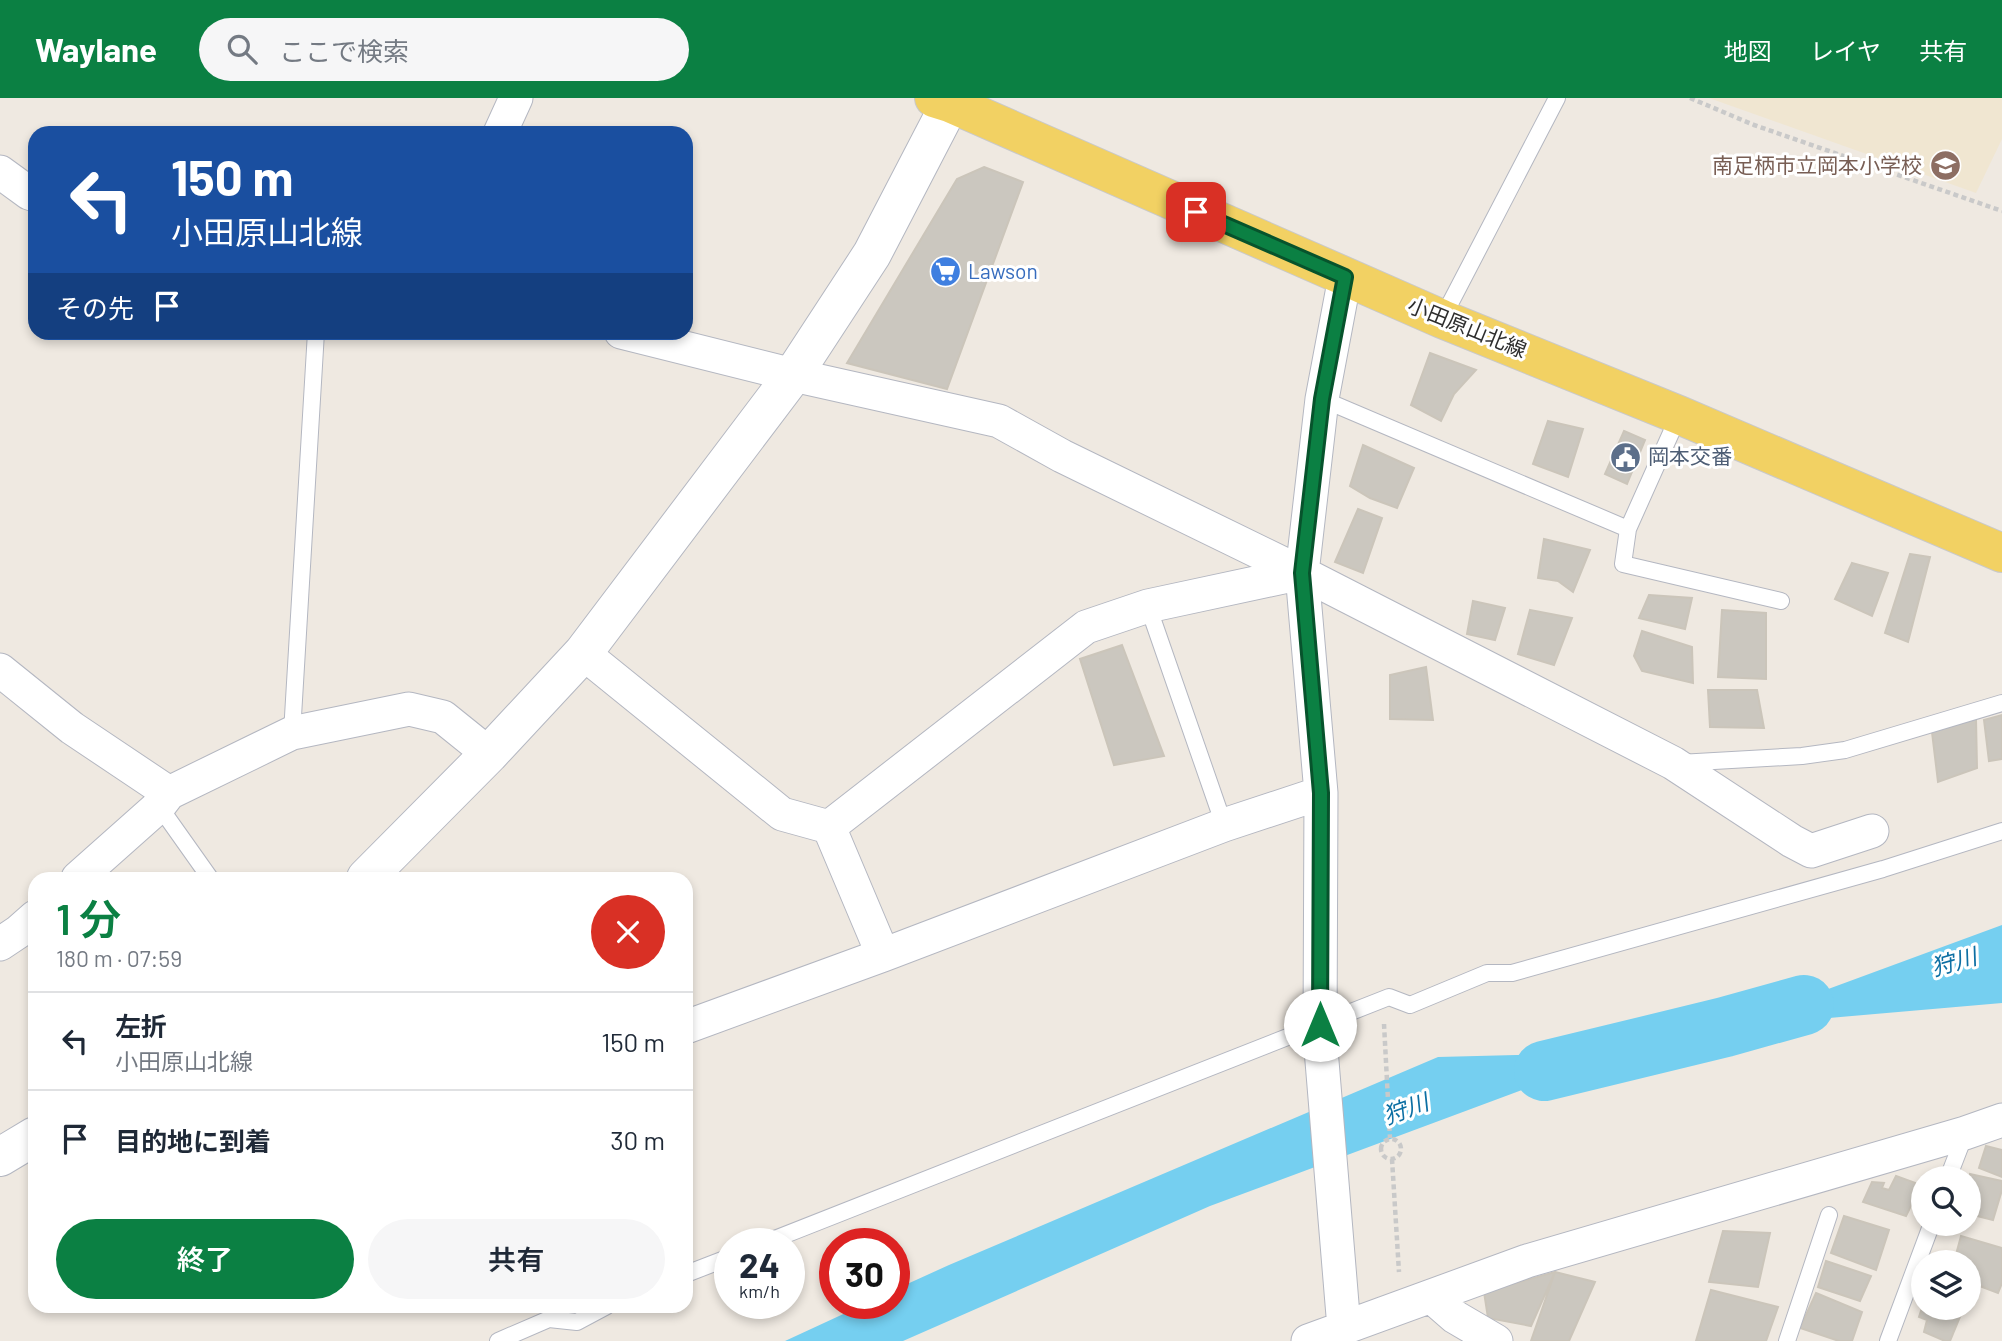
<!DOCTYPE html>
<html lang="ja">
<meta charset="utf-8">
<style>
body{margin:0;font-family:Barlow,"Noto Sans JP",sans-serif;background:#f6f6f7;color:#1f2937;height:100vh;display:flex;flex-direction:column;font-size:26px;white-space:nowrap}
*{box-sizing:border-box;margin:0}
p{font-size:23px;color:#747a83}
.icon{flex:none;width:38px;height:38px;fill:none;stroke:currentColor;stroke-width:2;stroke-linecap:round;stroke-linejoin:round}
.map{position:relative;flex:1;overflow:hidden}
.details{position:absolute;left:28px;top:774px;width:665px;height:441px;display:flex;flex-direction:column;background:#fff;border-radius:21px;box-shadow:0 4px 10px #0003}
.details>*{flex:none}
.banner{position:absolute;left:28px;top:28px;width:665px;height:214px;border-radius:21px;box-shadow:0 4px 10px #0003;background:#1a4fa0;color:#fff;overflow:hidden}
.buttons{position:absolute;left:1911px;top:1068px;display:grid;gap:14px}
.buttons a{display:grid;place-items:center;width:70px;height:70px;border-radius:50%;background:#fff;box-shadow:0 4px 10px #0003;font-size:35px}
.speed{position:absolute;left:714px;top:1130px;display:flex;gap:14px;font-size:35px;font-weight:700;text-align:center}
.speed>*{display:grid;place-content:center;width:91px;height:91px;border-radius:50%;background:#fff;box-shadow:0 4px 10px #0003;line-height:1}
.speed small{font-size:18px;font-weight:400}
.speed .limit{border:10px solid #d22;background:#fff;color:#111}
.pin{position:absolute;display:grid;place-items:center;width:60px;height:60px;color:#fff;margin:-30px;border-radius:14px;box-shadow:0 4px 10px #0006}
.me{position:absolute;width:77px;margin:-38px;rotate:0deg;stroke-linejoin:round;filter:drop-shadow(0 0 5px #0008)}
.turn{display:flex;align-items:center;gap:24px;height:147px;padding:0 28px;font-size:32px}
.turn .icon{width:91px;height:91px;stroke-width:2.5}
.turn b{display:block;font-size:49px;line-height:60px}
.then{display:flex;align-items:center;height:66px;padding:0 28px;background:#0003;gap:14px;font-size:26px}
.round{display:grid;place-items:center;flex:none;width:74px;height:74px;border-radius:37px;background:#f6f6f7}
.head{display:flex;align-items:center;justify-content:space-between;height:119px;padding:0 28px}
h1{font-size:42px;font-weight:600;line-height:52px;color:#0b8043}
.primary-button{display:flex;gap:14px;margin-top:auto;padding:14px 28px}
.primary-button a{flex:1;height:80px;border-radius:42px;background:#0b8043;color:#fff;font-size:28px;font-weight:600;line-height:80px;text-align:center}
.primary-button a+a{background:#f6f6f7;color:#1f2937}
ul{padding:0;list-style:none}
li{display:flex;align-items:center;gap:21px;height:98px;padding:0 28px;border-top:2px solid #e0e1e3}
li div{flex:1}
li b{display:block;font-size:26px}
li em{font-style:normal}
header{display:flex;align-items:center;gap:42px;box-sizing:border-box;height:98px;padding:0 35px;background:#0b8043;color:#fff}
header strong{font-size:33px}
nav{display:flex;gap:38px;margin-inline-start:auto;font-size:24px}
.search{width:490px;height:63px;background:#f6f6f7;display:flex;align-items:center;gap:18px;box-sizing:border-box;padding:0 24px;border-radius:38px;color:#747a83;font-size:26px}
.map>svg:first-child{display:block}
.education{fill:#f0e6d1}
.water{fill:#75cff0}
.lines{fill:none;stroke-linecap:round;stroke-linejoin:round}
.river{stroke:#75cff0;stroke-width:60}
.building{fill:#cbc7bf;stroke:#cbc5ba;stroke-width:2}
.lane-casing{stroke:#b4b7c1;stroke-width:18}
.street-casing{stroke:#b4b7c1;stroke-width:35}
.secondary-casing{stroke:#b4b7c1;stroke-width:40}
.primary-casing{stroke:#c9c9c9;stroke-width:40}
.path{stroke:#c9c9c9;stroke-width:4.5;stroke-dasharray:5 3.5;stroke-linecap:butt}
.lane{stroke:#fff;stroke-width:16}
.street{stroke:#fff;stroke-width:33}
.secondary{stroke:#fff;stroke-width:38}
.primary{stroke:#f2d163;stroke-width:38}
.route-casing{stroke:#07532c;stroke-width:18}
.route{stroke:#0b8043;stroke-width:12}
.labels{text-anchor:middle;stroke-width:6;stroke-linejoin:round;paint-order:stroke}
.education-label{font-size:21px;fill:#785e54;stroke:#fff;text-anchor:end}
.shop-label{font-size:21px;fill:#366cbe;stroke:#fff;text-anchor:start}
.street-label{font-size:21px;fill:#2e2e2e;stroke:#fff}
.service-label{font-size:21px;fill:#4e5e75;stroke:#fff;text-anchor:start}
.water-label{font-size:23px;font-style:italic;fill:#0d6fa3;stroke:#fff}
</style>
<header>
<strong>Waylane</strong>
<div class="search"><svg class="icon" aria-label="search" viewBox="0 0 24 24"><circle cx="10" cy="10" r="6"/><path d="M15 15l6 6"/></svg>ここで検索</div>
<nav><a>地図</a><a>レイヤ</a><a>共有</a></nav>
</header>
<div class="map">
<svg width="2002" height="1243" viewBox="0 0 2002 1243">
<rect width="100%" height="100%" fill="#efe9e1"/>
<path class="education" d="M1709 0H2002V41L1976 95Z"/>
<path class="water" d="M2002 827V905L1725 929Z
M1624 954 1210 1108 903 1243H785L865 1206H894V1192L949 1167 1438 959Z"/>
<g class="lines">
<path class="river" d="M1544 973 1725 929 1804 907"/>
</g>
<path class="building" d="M984 69 1023 84 947 291 847 265 957 81Z
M1430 255 1476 272 1454 296 1441 323 1411 307Z
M1548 323 1583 331 1568 379 1533 366Z
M1624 333 1645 342 1627 386 1605 376Z
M1363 347 1414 370 1397 410 1370 400 1350 388Z
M1358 411 1382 420 1363 475 1335 464Z
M1544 441 1590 452 1573 494 1558 483 1538 480Z
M1910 456 1930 459 1908 544 1885 535Z
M1852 465 1888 475 1872 518 1835 501Z
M1649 497 1692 500 1685 531 1639 520Z
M1473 503 1505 510 1495 542 1467 536Z
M1530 512 1572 520 1554 567 1518 556Z
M1722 512 1766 515V581L1718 579Z
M1642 533 1692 549 1693 585 1642 573 1634 558Z
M1122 547 1164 658 1114 667 1080 561Z
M1426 569 1433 622 1390 621V577Z
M1708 592H1757L1764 630 1710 629Z
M2002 617V661L1989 663 1984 622Z
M1976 621 1977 670 1938 684 1931 626Z
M1986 1048 2002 1052V1079L1979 1070Z
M1970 1076 2002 1083V1092L1993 1122 1969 1116Z
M1896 1078 1921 1087 1906 1118 1863 1104 1872 1084 1884 1085 1882 1090 1889 1092Z
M1844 1118 1889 1132 1876 1172 1831 1155Z
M1723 1133 1770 1135 1758 1189 1709 1184Z
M1961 1138 2002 1150V1185L1998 1195 1969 1184V1164H1954Z
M1826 1163 1871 1178 1860 1203 1818 1189Z
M1555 1174 1595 1184 1569 1243H1531Z
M1555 1174 1531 1228 1488 1220 1484 1194Z
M1711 1192 1778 1209 1766 1243H1696Z
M1816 1195 1862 1214 1852 1243H1839L1800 1230Z
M1923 1207V1209H1964L1950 1243H1945L1924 1234 1927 1222 1919 1219Z"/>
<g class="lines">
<defs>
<path id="lane" d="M1442 221 1557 0
M1322 301 1628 431
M1679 317 1628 431 1623 466 1781 503
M1148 508 1224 727
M292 635 316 234
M1679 665 1802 658 1845 652 2002 605
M159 708 210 780
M1948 1080 1965 1036
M762 1146 1389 899 1410 907 1487 875H1512L1883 771 2002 733
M686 1176 730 1159
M498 1243 549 1221 577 1224 607 1208
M1787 1243 1829 1117
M1888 1243 1932 1125"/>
<path id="street" d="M500 35 516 0
M0 74 29 95 35 97
M621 234 793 277 999 323 1062 358 1302 475 1673 665 1792 743 1811 753 1872 733
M583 555 782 716 829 729 1086 529 1148 508 1302 475
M0 572 72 630 169 695
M829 729 883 857
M78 780 159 708 169 695 292 635 409 611 443 619 489 656
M0 846 18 834 35 819
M686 929 883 857 1224 727 1321 695
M1432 1199 1455 1219 1496 1243
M1344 1230 1320 939 1321 695 1302 475 1322 301 1345 179
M1308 1243 1527 1163 1965 1035 2002 1022"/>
<path id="secondary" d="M366 780 489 656 583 555 793 277 872 156 953 0
M0 1059 35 1038"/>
<path id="primary" d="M934 0 950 5 1442 221 1679 317 2002 455"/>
</defs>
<use href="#lane" class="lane-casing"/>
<use href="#street" class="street-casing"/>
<use href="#secondary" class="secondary-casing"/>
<use href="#primary" class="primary-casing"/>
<path class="path" d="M1690 0 1754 27 2002 113
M1384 926 1390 1040
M1381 1051a10 10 0 1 1 20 0a10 10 0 1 1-20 0Z
M1392 1061 1399 1174"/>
<use href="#lane" class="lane"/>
<use href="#street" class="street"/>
<use href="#secondary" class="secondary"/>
<use href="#primary" class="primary"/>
</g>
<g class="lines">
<defs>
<path id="route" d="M1196 114 1345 179 1322 301 1302 475 1321 695 1320 927"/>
</defs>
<use href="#route" class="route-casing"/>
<use href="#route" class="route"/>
</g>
<defs>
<symbol id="school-disc" viewBox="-11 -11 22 22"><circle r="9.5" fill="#8d6e63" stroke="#fff"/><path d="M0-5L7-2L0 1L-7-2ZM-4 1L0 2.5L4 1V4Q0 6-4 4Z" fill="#fff"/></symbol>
<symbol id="supermarket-disc" viewBox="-11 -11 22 22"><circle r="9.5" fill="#3f7fe0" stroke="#fff"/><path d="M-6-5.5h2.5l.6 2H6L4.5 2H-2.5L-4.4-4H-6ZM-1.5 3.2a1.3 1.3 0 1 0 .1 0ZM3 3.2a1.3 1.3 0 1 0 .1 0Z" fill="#fff"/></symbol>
<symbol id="civic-disc" viewBox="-11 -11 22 22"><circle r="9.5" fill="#5c6f8a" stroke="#fff"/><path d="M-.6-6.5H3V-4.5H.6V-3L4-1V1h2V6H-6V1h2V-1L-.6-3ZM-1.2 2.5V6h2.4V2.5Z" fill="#fff"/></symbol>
</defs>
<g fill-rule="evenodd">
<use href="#school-disc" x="1928" y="50" width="35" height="35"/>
<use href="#supermarket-disc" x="928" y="156" width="35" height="35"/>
<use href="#civic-disc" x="1608" y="342" width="35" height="35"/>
</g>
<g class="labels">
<g class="education-label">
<text x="1922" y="75">南足柄市立岡本小学校</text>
</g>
<g class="shop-label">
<text x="968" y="181">Lawson</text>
</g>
<g class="street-label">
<text transform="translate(1467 230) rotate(22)" y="7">小田原山北線</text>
</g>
<g class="service-label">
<text x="1648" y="366">岡本交番</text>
</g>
<g class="water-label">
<text transform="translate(1954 864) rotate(-16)" y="8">狩川</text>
<text transform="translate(1406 1011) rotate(-20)" y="8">狩川</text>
</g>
</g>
</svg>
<div class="buttons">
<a><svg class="icon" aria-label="search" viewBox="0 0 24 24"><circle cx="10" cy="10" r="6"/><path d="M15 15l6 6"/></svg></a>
<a><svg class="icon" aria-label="layers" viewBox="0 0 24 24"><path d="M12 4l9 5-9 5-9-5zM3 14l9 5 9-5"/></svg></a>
</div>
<div class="speed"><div>24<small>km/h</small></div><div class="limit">30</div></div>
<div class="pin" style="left:1196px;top:114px;background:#d93025"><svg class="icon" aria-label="arrive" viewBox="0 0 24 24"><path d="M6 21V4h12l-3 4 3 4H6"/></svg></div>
<svg class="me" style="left:1320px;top:927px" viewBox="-20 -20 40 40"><circle r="19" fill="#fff"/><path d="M0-13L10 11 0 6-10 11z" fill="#0b8043"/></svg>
<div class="banner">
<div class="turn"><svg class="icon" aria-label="left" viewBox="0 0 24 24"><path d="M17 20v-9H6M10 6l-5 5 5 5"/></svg><div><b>150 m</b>小田原山北線</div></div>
<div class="then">その先<svg class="icon" aria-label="arrive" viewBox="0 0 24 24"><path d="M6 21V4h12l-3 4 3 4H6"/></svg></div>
</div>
<section class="details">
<div class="head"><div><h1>1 分</h1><p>180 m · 07:59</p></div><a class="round" style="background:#d93025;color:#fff"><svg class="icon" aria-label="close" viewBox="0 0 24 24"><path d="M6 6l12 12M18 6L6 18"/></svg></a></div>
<ul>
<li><svg class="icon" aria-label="left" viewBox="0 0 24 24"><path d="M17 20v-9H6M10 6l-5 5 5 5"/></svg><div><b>左折</b><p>小田原山北線</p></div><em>150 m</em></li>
<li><svg class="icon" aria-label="arrive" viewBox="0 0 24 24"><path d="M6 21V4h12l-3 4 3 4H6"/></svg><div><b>目的地に到着</b></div><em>30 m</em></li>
</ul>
<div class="primary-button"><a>終了</a><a>共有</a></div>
</section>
</div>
